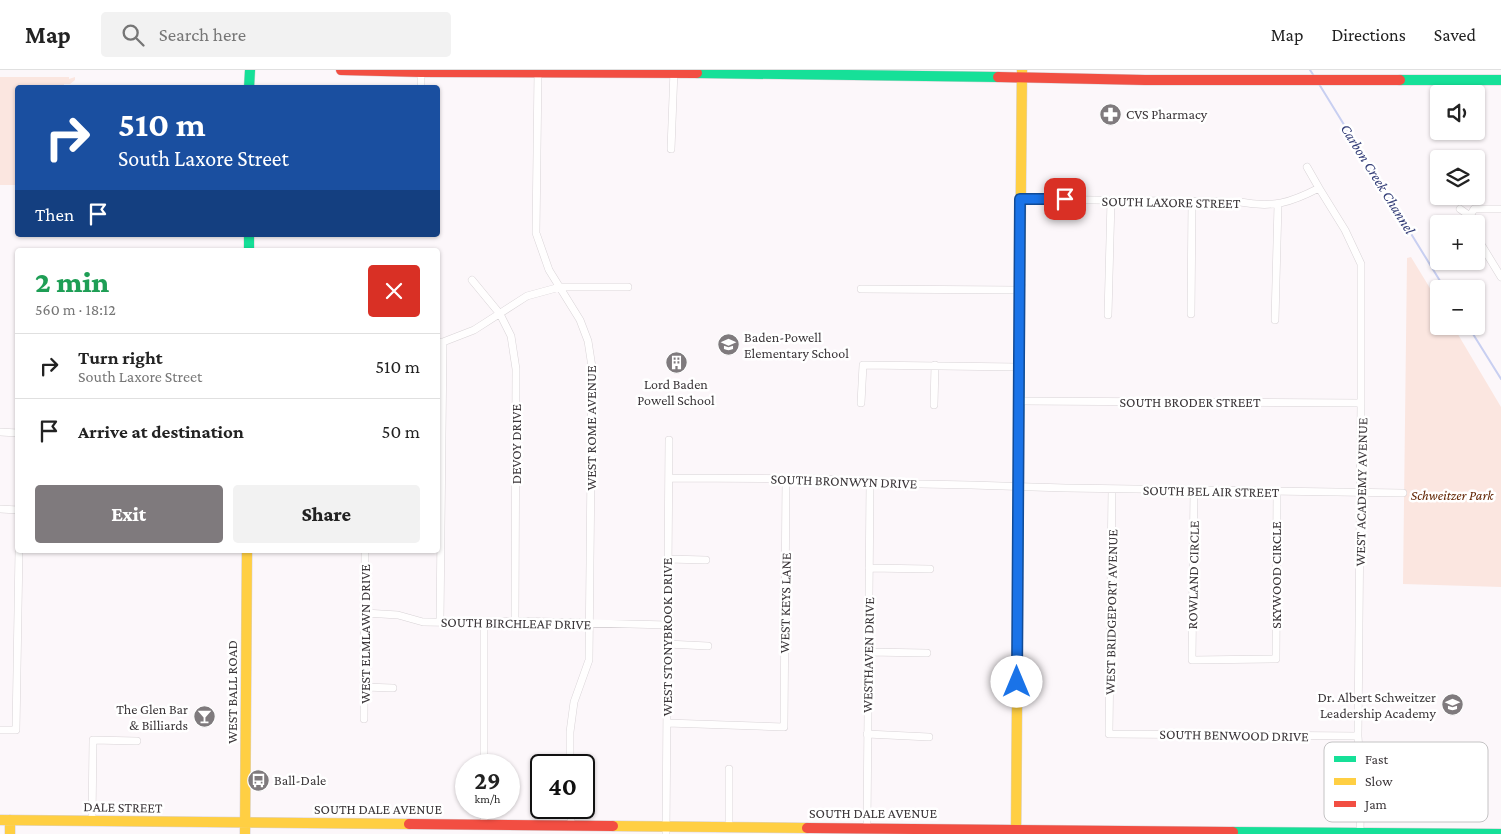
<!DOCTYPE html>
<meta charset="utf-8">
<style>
body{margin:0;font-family:"Crimson Pro",serif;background:#f2f2f2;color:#222;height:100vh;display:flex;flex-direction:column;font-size:19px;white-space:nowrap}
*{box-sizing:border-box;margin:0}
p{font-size:16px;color:#767676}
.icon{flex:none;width:28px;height:28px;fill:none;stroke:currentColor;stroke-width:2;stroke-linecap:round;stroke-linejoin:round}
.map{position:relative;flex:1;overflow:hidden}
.panel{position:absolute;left:15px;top:178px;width:425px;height:305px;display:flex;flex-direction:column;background:#fff;border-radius:5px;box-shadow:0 1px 4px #0004}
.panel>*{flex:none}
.hud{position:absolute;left:15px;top:15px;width:425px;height:152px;border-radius:5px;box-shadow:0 1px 4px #0004;background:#1a4fa0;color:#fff;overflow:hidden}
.tools{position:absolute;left:1430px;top:15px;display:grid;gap:10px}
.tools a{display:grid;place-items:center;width:55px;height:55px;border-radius:5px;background:#fff;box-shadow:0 1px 4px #0004;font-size:25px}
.speed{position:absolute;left:455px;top:684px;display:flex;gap:10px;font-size:25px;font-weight:700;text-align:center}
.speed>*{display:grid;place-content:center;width:65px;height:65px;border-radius:50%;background:#fff;box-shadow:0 1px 4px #0004;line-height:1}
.speed small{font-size:12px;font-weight:400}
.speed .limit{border:2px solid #111;border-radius:8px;background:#fff;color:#111}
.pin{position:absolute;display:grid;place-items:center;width:42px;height:42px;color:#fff;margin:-21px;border-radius:10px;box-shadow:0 2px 8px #0006}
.me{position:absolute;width:55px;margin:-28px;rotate:0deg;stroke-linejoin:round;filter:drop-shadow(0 0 4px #0008)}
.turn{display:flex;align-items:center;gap:18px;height:105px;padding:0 20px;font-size:22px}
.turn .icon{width:65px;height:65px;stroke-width:2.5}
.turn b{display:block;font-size:35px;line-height:42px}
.then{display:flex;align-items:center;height:48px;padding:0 20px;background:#0003;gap:10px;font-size:19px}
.round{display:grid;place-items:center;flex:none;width:52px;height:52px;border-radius:5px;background:#f2f2f2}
.overview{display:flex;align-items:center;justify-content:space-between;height:85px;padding:0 20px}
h1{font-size:30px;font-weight:800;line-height:38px;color:#1e9e55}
.action{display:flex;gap:10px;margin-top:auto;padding:10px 20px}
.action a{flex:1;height:58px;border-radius:5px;background:#7f7a7d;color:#fff;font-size:20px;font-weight:800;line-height:58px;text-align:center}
.action a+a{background:#f2f2f2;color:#222}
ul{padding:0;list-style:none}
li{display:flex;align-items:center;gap:15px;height:65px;padding:0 20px;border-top:1px solid #e0e0e0}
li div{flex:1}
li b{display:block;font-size:19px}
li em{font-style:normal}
header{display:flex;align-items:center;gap:30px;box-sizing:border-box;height:70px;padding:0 25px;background:#fff;border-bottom:1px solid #e0e0e0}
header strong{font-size:24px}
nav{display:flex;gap:28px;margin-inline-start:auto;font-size:18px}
.search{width:350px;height:45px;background:#f2f2f2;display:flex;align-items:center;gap:12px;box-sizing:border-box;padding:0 18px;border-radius:5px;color:#767676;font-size:19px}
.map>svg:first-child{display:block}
.green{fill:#fbe6e0}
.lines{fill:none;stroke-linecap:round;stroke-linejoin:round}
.stream{stroke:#c8cff1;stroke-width:2}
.street-casing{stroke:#d8d3d6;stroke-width:8}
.fast-casing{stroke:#d8d3d6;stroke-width:11}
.slow-casing{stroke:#d8d3d6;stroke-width:11}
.jam-casing{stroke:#d8d3d6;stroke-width:11}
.street{stroke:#fffefe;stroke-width:7}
.fast{stroke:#16e098;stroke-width:10}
.slow{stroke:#ffcf43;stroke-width:10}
.jam{stroke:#f24e42;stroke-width:10}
.route-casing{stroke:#114b97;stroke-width:12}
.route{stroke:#1a73e8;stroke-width:9}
.labels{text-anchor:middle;stroke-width:5;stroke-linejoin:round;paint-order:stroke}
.poi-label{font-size:14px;fill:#3b3639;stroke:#fff;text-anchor:start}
.street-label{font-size:14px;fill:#3b3639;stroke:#fff}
.park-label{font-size:14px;font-style:italic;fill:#602302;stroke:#fff}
.water-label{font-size:15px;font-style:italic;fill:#343e78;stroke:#fff}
.key{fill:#fff;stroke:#c4c3c4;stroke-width:1}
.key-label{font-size:14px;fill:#3b3639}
</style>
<header>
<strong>Map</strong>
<div class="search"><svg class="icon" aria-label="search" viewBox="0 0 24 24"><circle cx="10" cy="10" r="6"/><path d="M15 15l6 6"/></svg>Search here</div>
<nav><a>Map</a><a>Directions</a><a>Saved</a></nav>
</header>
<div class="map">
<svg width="1501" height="764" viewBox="0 0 1501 764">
<rect width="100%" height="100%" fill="#fcf7fa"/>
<path class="green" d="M0 7H69V9L75 7V10L70 14H64V17L18 18 17 115H0Z
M1411 187 1439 233V256H1453L1501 337V517L1403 514 1407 188Z"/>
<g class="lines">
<path class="stream" d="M1310 0 1314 6
M1319 14 1445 219
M1468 256 1501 309"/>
<defs>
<path id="street" d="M538 1 536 163 549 200 580 250 588 271 592 297 589 590 574 632 570 662V695
M421 18V2
M671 79 674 0
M1307 97 1319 118 1345 160 1361 194V333L1358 666 1361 711 1360 762
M1021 129 1240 132C1273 138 1290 133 1319 118
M1460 139 1470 146
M1469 154 1470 146 1474 139H1501
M1476 166 1501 207
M472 210 500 244 511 266 516 299 515 551
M861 219 1020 220
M1191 244 1192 131
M1108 245 1111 130
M1275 250 1278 134
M438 272H443L474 260 527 226 560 217H628
M1019 331 1361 333
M861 333 863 295 1019 297
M934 335 935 295
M0 362 18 363
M669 408 828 409 870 413 971 415 1066 418 1403 423
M1112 419 1109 664 1358 666
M1194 420 1192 590 1276 589 1277 421
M0 439 18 440
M668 489 706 490
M869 498 930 499
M365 543 398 545 423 552 484 553 515 551 668 555
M440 552 443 272
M667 574 708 576
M868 582 927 583
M364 617 393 618
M364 649 365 480
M667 653 784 657 786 409
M0 660H16L19 480
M867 664 929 667
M484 695V553
M571 738V755
M92 751 93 670 137 671
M484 754V738
M729 756V699
M867 757 870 413
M666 764 669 370"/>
<path id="fast" d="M697 3 998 7
M1400 10H1501
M249 18 250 0
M249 165V180
M1018 508 1020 215
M1233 762 1501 764"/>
<path id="slow" d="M1020 215 1022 0
M0 750 409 754
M10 750V764
M613 756 807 758
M245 764 247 480
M1016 764 1018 508"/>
<path id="jam" d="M341 0 421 2 697 3
M998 7 1145 10H1400
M409 754 613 756
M807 758 1233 762"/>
</defs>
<use href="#street" class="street-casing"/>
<use href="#fast" class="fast-casing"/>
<use href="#slow" class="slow-casing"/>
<use href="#jam" class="jam-casing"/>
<use href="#street" class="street"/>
<use href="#fast" class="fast"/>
<use href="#slow" class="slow"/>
<use href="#jam" class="jam"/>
</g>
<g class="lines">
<defs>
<path id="route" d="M1017 612 1020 129H1065"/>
</defs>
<use href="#route" class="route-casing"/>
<use href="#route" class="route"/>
</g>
<defs>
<symbol id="pharmacy-disc" viewBox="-11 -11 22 22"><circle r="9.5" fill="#7f7a7d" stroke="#fff"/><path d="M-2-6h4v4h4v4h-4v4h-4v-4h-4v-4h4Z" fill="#fff"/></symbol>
<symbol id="school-disc" viewBox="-11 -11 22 22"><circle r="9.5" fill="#7f7a7d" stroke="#fff"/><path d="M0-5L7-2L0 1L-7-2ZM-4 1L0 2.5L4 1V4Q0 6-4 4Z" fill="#fff"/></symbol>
<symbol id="building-disc" viewBox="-11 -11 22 22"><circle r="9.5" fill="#7f7a7d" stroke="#fff"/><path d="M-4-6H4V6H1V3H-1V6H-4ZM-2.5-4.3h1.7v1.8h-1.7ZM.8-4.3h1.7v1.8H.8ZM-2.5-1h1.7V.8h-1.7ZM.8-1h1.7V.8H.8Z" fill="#fff"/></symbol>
<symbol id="bar-disc" viewBox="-11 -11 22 22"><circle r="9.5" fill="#7f7a7d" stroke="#fff"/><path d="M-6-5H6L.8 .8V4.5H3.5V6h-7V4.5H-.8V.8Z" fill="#fff"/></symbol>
<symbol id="bus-disc" viewBox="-11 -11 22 22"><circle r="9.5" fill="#7f7a7d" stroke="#fff"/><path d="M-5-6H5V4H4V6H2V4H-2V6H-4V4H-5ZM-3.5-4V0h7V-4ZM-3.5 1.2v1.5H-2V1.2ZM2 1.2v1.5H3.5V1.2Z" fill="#fff"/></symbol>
</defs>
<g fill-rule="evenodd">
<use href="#pharmacy-disc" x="1098" y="32" width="25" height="25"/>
<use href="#school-disc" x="716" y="262" width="25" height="25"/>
<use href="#building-disc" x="664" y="280" width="25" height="25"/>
<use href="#school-disc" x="1440" y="622" width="25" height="25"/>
<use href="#bar-disc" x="192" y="634" width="25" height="25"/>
<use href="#bus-disc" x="246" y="698" width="25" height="25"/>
</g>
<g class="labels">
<g class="poi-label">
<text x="1126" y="49">CVS Pharmacy</text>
<text x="744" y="272">Baden-Powell<tspan x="744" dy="16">Elementary School</tspan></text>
<text x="676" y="319" text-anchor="middle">Lord Baden<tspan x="676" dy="16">Powell School</tspan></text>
<text x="1436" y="632" text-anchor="end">Dr. Albert Schweitzer<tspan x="1436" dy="16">Leadership Academy</tspan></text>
<text x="188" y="644" text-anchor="end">The Glen Bar<tspan x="188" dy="16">&amp; Billiards</tspan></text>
<text x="274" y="715">Ball-Dale</text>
</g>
<g class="street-label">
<text transform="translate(1171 132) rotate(1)" y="5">SOUTH LAXORE STREET</text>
<text x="1190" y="337">SOUTH BRODER STREET</text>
<text transform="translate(591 358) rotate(-90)" y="5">WEST ROME AVENUE</text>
<text transform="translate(516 374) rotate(-90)" y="5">DEVOY DRIVE</text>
<text transform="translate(844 411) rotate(2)" y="5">SOUTH BRONWYN DRIVE</text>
<text transform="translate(1211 421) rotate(1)" y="5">SOUTH BEL AIR STREET</text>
<text transform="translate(1361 422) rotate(-89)" y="5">WEST ACADEMY AVENUE</text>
<text transform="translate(1193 505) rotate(-89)" y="5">ROWLAND CIRCLE</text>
<text transform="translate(1276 505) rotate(-90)" y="5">SKYWOOD CIRCLE</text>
<text transform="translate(785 533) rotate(-89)" y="5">WEST KEYS LANE</text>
<text transform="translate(1111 542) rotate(-89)" y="5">WEST BRIDGEPORT AVENUE</text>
<text transform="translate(516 553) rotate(1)" y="5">SOUTH BIRCHLEAF DRIVE</text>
<text transform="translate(365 564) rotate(-90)" y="5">WEST ELMLAWN DRIVE</text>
<text transform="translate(667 567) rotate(-90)" y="5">WEST STONYBROOK DRIVE</text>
<text transform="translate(868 585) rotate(-89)" y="5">WESTHAVEN DRIVE</text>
<text transform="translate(232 622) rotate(-90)" y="5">WEST BALL ROAD</text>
<text transform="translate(1234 665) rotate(1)" y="5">SOUTH BENWOOD DRIVE</text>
<text transform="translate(123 737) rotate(1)" y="5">DALE STREET</text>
<text x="378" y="744">SOUTH DALE AVENUE</text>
<text x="873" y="748">SOUTH DALE AVENUE</text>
</g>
<g class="park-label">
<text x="1452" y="430">Schweitzer Park</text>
</g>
<g class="water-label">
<text transform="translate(1378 109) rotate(58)" y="5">Carbon Creek Channel</text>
</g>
</g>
<rect x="1324" y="672" width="164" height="80" rx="8" class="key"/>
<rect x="1334" y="686" width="22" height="6" fill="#16e098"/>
<rect x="1334" y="708" width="22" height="7" fill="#ffcf43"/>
<rect x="1334" y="731" width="22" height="6" fill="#f24e42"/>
<g class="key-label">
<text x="1365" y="694">Fast</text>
<text x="1365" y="716">Slow</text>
<text x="1365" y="739">Jam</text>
</g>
</svg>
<div class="tools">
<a><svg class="icon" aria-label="sound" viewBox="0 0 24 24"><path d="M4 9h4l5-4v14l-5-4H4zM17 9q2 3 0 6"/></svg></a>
<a><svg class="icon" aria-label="layers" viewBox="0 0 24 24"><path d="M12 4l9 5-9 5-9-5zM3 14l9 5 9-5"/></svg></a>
<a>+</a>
<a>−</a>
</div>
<div class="speed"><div>29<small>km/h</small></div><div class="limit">40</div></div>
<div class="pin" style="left:1065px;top:129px;background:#d93025"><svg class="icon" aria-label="arrive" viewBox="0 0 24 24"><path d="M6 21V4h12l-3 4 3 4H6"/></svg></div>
<svg class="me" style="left:1017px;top:612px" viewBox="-20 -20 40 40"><circle r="19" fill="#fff"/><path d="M0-13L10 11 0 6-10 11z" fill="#1a73e8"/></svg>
<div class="hud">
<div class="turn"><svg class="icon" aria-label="right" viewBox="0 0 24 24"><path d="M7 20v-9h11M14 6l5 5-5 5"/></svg><div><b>510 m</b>South Laxore Street</div></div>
<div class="then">Then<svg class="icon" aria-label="arrive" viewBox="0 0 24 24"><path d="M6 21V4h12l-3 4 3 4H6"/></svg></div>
</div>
<section class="panel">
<div class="overview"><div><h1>2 min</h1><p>560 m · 18:12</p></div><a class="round" style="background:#d93025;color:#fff"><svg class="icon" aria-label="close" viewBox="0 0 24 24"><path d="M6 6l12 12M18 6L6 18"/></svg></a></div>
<ul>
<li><svg class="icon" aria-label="right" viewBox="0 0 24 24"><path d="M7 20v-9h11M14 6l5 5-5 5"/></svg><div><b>Turn right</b><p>South Laxore Street</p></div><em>510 m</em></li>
<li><svg class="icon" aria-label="arrive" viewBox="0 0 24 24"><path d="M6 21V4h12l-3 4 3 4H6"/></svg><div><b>Arrive at destination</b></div><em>50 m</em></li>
</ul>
<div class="action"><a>Exit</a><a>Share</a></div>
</section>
</div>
